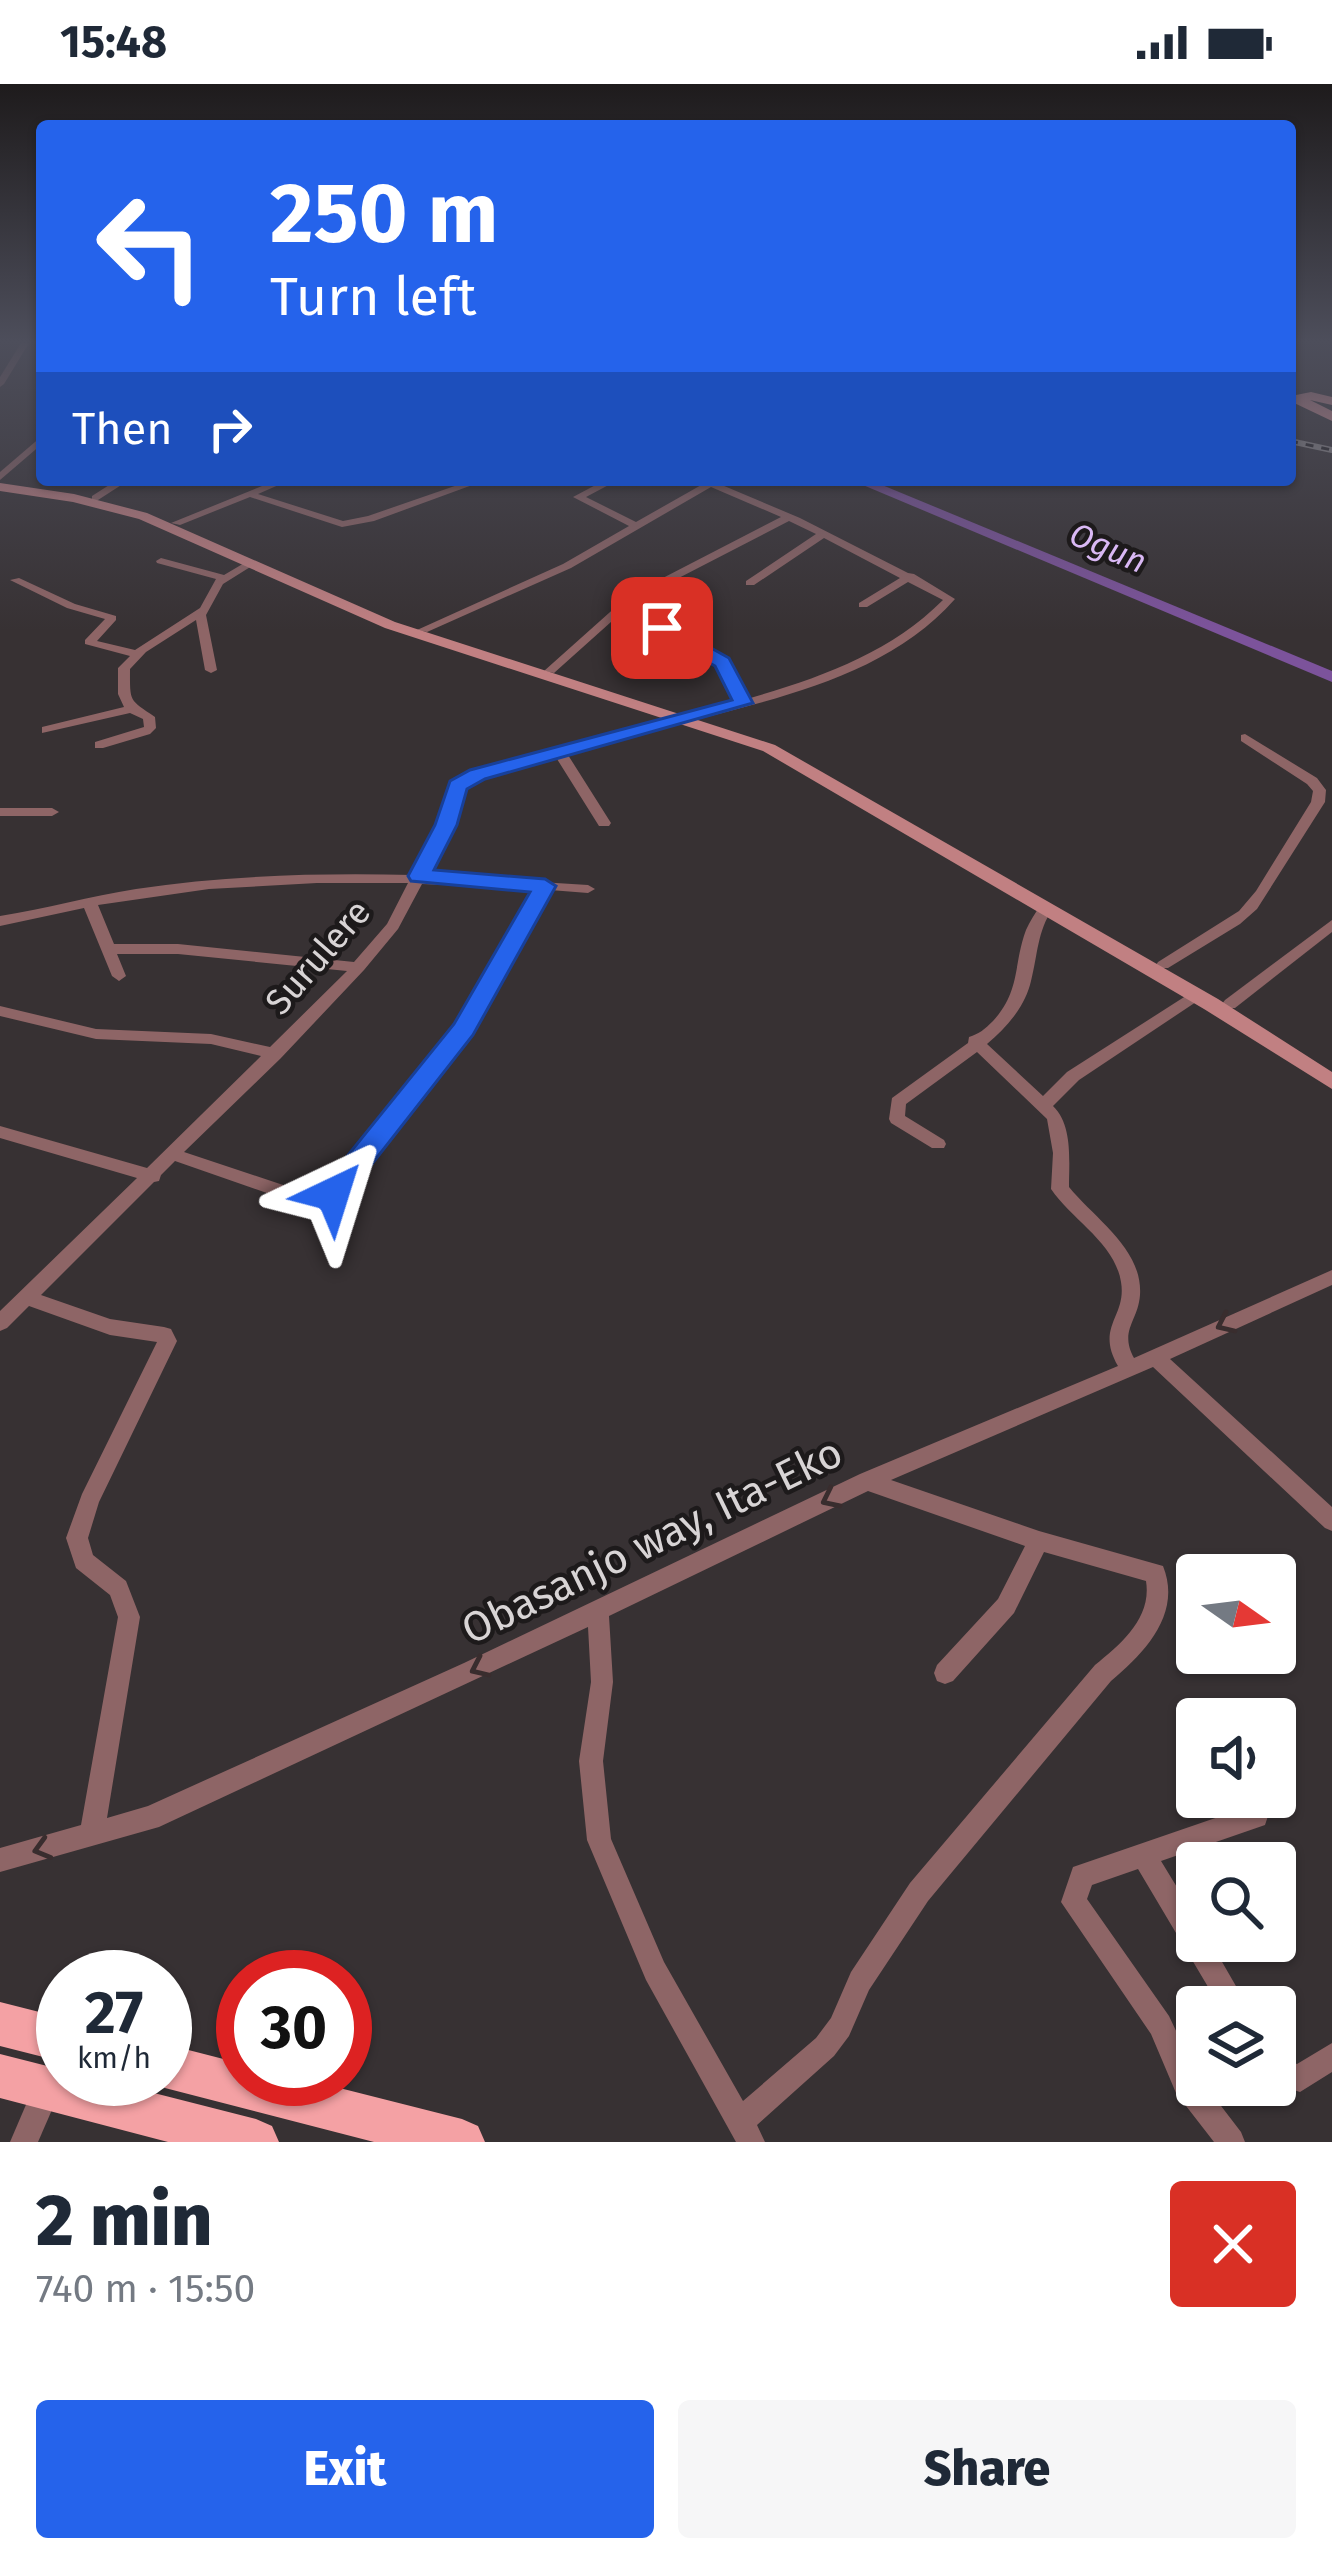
<!DOCTYPE html>
<meta charset="utf-8">
<style>
:root{--surface:#fff;--page:#f6f6f7;--text:#1f2937;--muted:#747a83;--accent:#2563eb}
body{margin:0;font-family:"Fira Sans",sans-serif;background:var(--page);color:var(--text);height:100vh;display:flex;flex-direction:column;font-size:45px;white-space:nowrap}
*{box-sizing:border-box;margin:0}
p{font-size:39px;color:var(--muted)}
.icon{flex:none;width:66px;height:66px;fill:none;stroke:currentColor;stroke-width:2;stroke-linecap:round;stroke-linejoin:round}
.map{position:relative;height:2058px;overflow:hidden}
.sheet{display:flex;flex-direction:column;background:var(--surface);flex:1}
.sheet>*{flex:none}
.hud{position:absolute;left:36px;top:36px;width:1260px;height:366px;border-radius:12px;box-shadow:0 3px 9px #0004;background:#2563eb;color:#fff;overflow:hidden}
.needle{width:78px;rotate:104deg}
.controls{position:absolute;left:1176px;top:1470px;display:grid;gap:24px}
.controls a{display:grid;place-items:center;width:120px;height:120px;border-radius:12px;background:var(--surface);box-shadow:0 3px 9px #0004;font-size:60px}
.speed{position:absolute;left:36px;top:1866px;display:flex;gap:24px;font-size:60px;font-weight:700;text-align:center}
.speed>*{display:grid;place-content:center;width:156px;height:156px;border-radius:50%;background:var(--surface);box-shadow:0 3px 9px #0004;line-height:1}
.speed small{font-size:30px;font-weight:400}
.speed .limit{border:18px solid #d22;background:#fff;color:#111}
.pin{position:absolute;display:grid;place-items:center;width:102px;height:102px;color:#fff;margin:-51px;border-radius:24px;box-shadow:0 6px 18px #0006}
.me{position:absolute;width:132px;margin:-66px;rotate:41deg;stroke-linejoin:round;filter:drop-shadow(0 0 9px #0008)}
.turn{display:flex;align-items:center;gap:42px;height:252px;padding:0 36px;font-size:54px}
.turn .icon{width:156px;height:156px;stroke-width:2.5}
.turn b{display:block;font-size:84px;line-height:102px}
.then{display:flex;align-items:center;height:114px;padding:0 36px;background:#0003;gap:24px;font-size:45px}
.round{display:grid;place-items:center;flex:none;width:126px;height:126px;border-radius:12px;background:var(--page)}
.overview{display:flex;align-items:center;justify-content:space-between;height:204px;padding:0 36px}
h1{font-size:72px;font-weight:800;line-height:90px}
.primary-button{display:flex;gap:24px;margin-top:auto;padding:24px 36px}
.primary-button a{flex:1;height:138px;border-radius:12px;background:var(--accent);color:#fff;font-size:48px;font-weight:800;line-height:138px;text-align:center}
.primary-button a+a{background:var(--page);color:var(--text)}
.status{display:flex;justify-content:space-between;align-items:center;height:84px;padding:0 60px;background:var(--surface);direction:ltr}
.status svg{height:33px;fill:currentColor}
.map>svg:first-child{display:block}
.lines{fill:none;stroke-linecap:round;stroke-linejoin:round}
.river{fill:#7c539b;fill-rule:evenodd}
.minor{fill:#8e6566;fill-rule:evenodd}
.secondary{fill:#c18082;fill-rule:evenodd}
.trunk{fill:#f4a1a4;fill-rule:evenodd}
.rail-casing{stroke:#989394;stroke-width:6}
.rail{stroke:#1d1a1b;stroke-width:3;stroke-dasharray:8;stroke-linecap:butt}
.oneway{stroke:#392d2e}
.route{fill:#2563eb;stroke:#184099;stroke-width:3}
.labels{text-anchor:middle;dominant-baseline:central;stroke-width:9;stroke-linejoin:round;paint-order:stroke}
.far-water-label{font-size:33px;font-style:italic;fill:#d9b8f4;stroke:#1d1a1b}
.street-label{font-size:36px;fill:#d8d4d5;stroke:#1d1a1b}
.near-street-label{font-size:42px;fill:#d8d4d5;stroke:#1d1a1b}
</style>
<div class="status"><b>15:48</b><svg viewBox="0 0 49 12"><path d="M0 12V9h3v3zM5 12V6h3v6zM10 12V3h3v9zM15 12V0h3v12zM26 1h20v11H26zM47 4h2v5h-2z"/></svg></div>
<div class="map">
<svg width="1332" height="2058" viewBox="0 0 1332 2058">
<rect width="100%" height="100%" fill="#373133"/>
<g class="lines">
<path class="river" d="M851 396H870L1332 587V598Z"/>
<g class="minor">
<path d="M21 259H29L4 300 0 303V293Z"/>
<path d="M42 352V360L0 396V388Z"/>
<path d="M117 396H129L98 416H92V412Z"/>
<path d="M277 396H290L258 410 343 437 368 432 472 396H486L374 437 342 443 250 413 180 441 171 439Z"/>
<path d="M605 396H618L586 413 636 438 703 400 697 396H710L800 434 908 489 914 490 955 515C887 592 778 614 683 639 644 649 606 660 568 671L611 739 609 742H599L557 675 482 694 463 704 453 741 427 791 588 801 595 805 588 809 550 806 470 949 380 1067 332 1121 307 1123 175 1077 161 1091 159 1097 154 1098 41 1211 110 1235 164 1243 171 1245 177 1257 99 1418 88 1454 93 1471 126 1497 140 1533 107 1734 148 1722 464 1579 860 1390 1118 1282C1095 1242 1127 1233 1121 1198 1115 1159 1072 1136 1051 1105L1053 1069 1047 1035 977 968 906 1020 905 1032 944 1056 946 1060 944 1064H932L891 1039 889 1035 892 1014 968 959 969 953C979 950 985 945 993 937 1021 906 1013 881 1026 846 1030 837 1035 829 1041 821L1046 820 1053 824C1037 848 1038 870 1031 897 1025 923 1007 943 987 960L1043 1012 1067 988 1192 908H1202L1205 912 1079 996 1053 1022C1073 1041 1069 1077 1069 1103 1095 1135 1143 1165 1140 1211 1138 1238 1119 1246 1134 1274L1332 1186V1201L1170 1275 1332 1423V1447L1325 1444 1153 1283 891 1396 1039 1447 1163 1482C1182 1529 1146 1568 1111 1597L928 1817 869 1906 849 1952 834 1972 757 2041 765 2058H736L646 1896 587 1756 579 1677 591 1598 588 1543 159 1743 0 1788V1764L81 1741 118 1533 110 1511 76 1484 66 1454 82 1410 157 1258 110 1251 29 1222 7 1244 0 1247V1227L137 1094 0 1054V1042L147 1084 261 972 211 960 96 955 0 932V922L96 945 211 950 270 963 347 887 178 870H117L126 892 119 897 112 892 84 824 0 842V832C46 825 90 812 136 805 227 791 321 789 413 791L439 741 452 699 473 688 736 618 718 580 621 529 554 589 544 587 628 512 781 433 711 403 571 484 427 548 417 546 563 480 629 442 573 413ZM789 437 816 450 746 497V501H754L824 454 900 494 859 519V523H867L908 498 943 516C889 570 819 594 747 615L727 576 628 524 636 516ZM317 799H408L387 840 354 878 178 860H114L98 821 209 805ZM422 800 536 805 458 942 368 1059 322 1109H307L184 1068 281 974 364 886 398 845ZM868 1407 1025 1462 998 1515 937 1581 934 1589 937 1597 945 1600 953 1597 1014 1529 1044 1468 1146 1497C1152 1534 1121 1560 1095 1581L910 1799 851 1888 831 1934 816 1954 743 2017 664 1878 611 1755 603 1677 613 1598 609 1532Z"/>
<path d="M161 474 224 491 246 478 255 480 223 500 206 531 217 586 211 589 205 586 196 536 146 568 130 585C130 619 129 615 155 633L156 644 150 650 103 664H95V658L144 643 143 635 130 629 42 649V643L124 623 118 610V584L130 572 85 560V556L105 535 67 524 10 496 19 494 75 520 116 532V536L97 557 135 566 200 524 216 495 157 479 156 477Z"/>
<path d="M1245 650 1317 694 1326 706 1325 718 1257 825 1240 840 1168 884H1158L1156 881 1158 878 1239 827 1256 807 1311 718 1313 707 1307 700 1241 657V651Z"/>
<path d="M0 724H52L59 728 52 732H0Z"/>
<path d="M1332 836V848L1235 924H1225L1222 920 1225 916Z"/>
<path d="M1256 1720 1265 1723 1268 1732 1265 1741 1161 1777 1197 1836V1857H1210L1248 1923H1220L1138 1785 1092 1801 1087 1815 1169 1932 1197 1991V2001H1205L1241 2048 1245 2058H1214L1176 2009 1151 1950 1061 1818 1073 1783Z"/>
<path d="M1332 1959V1988L1300 2008 1275 2000V1972L1297 1980Z"/>
<path d="M47 1991 57 1995 61 2005 38 2058H10L37 1995Z"/>
</g>
<path class="secondary" d="M0 399 74 410 147 429 395 538 775 661 1218 915 1332 988V1005L1204 925 763 667 385 544 139 435 73 418 0 407Z"/>
<g class="trunk">
<path d="M1311 308 1332 313V321L1310 316 1332 327V337L1290 317 1291 312Z"/>
<path d="M0 1918 63 1934V1978L0 1962Z"/>
<path d="M165 1960 243 1980V1995H304L462 2035 478 2042 485 2058H374L165 2004 148 1995H165Z"/>
<path d="M0 1970 63 1986V1995H99L256 2035 272 2042 279 2058H168L0 2014Z"/>
</g>
<defs>
<path id="rail" d="M1290 357 1332 366"/>
</defs>
<use href="#rail" class="rail-casing"/>
<use href="#rail" class="rail"/>
</g>
<defs><path id="oneway-chevron" d="M-2-3.5L2.5 0L-2 3.5" fill="none" stroke-width="1.6" stroke-linecap="round" stroke-linejoin="round" transform="scale(3)"/></defs>
<g class="oneway">
<use href="#oneway-chevron" transform="translate(1225 1240) rotate(155)"/>
<use href="#oneway-chevron" transform="translate(830 1415) rotate(154)"/>
<use href="#oneway-chevron" transform="translate(479 1584) rotate(155)"/>
<use href="#oneway-chevron" transform="translate(42 1765) rotate(164)"/>
</g>
<linearGradient id="sky" x2="0" y2="1"><stop stop-color="#1e1b1c"/><stop offset="0.47" stop-color="#4d4e5b"/><stop offset="1" stop-color="#4d4e5b" stop-opacity="0"/></linearGradient>
<rect width="1332" height="547" fill="url(#sky)"/>
<path class="route" d="M655 540H668L729 574 753 619 485 695 467 705 457 741 434 786 545 795 556 802 473 951 343 1117H323L319 1110 323 1102 454 940 530 808 411 797 408 792 435 741 450 697 470 686 732 616 715 582 655 548Z"/>
<g class="labels">
<g class="far-water-label">
<text transform="translate(1108 464) rotate(23)">Ogun</text>
</g>
<g class="street-label">
<text transform="translate(318 873) rotate(-49)">Surulere</text>
</g>
<g class="near-street-label">
<text transform="translate(652 1457) rotate(-26)">Obasanjo way, Ita-Eko</text>
</g>
</g>
</svg>
<div class="controls">
<a><svg class="needle" viewBox="-14 -14 28 28"><path d="M0-13l5 13h-10z" fill="#e53935"/><path d="M0 13l5-13h-10z" fill="#747a83"/></svg></a>
<a><svg class="icon" aria-label="sound" viewBox="0 0 24 24"><path d="M4 9h4l5-4v14l-5-4H4zM17 9q2 3 0 6"/></svg></a>
<a><svg class="icon" aria-label="search" viewBox="0 0 24 24"><circle cx="10" cy="10" r="6"/><path d="M15 15l6 6"/></svg></a>
<a><svg class="icon" aria-label="layers" viewBox="0 0 24 24"><path d="M12 4l9 5-9 5-9-5zM3 14l9 5 9-5"/></svg></a>
</div>
<div class="speed"><div>27<small>km/h</small></div><div class="limit">30</div></div>
<div class="pin" style="left:662px;top:544px;background:#d93025"><svg class="icon" aria-label="arrive" viewBox="0 0 24 24"><path d="M6 21V4h12l-3 4 3 4H6"/></svg></div>
<svg class="me" style="left:333px;top:1110px" viewBox="-20 -20 40 40"><path d="M0-17L14 15 0 8-14 15z" fill="#2563eb" stroke="#fff" stroke-width="4"/></svg>
<div class="hud">
<div class="turn"><svg class="icon" aria-label="left" viewBox="0 0 24 24"><path d="M17 20v-9H6M10 6l-5 5 5 5"/></svg><div><b>250 m</b>Turn left</div></div>
<div class="then">Then<svg class="icon" aria-label="right" viewBox="0 0 24 24"><path d="M7 20v-9h11M14 6l5 5-5 5"/></svg></div>
</div>
</div>
<section class="sheet">
<div class="overview"><div><h1>2 min</h1><p>740 m · 15:50</p></div><a class="round" style="background:#d93025;color:#fff"><svg class="icon" aria-label="close" viewBox="0 0 24 24"><path d="M6 6l12 12M18 6L6 18"/></svg></a></div>
<div class="primary-button"><a>Exit</a><a>Share</a></div>
</section>
